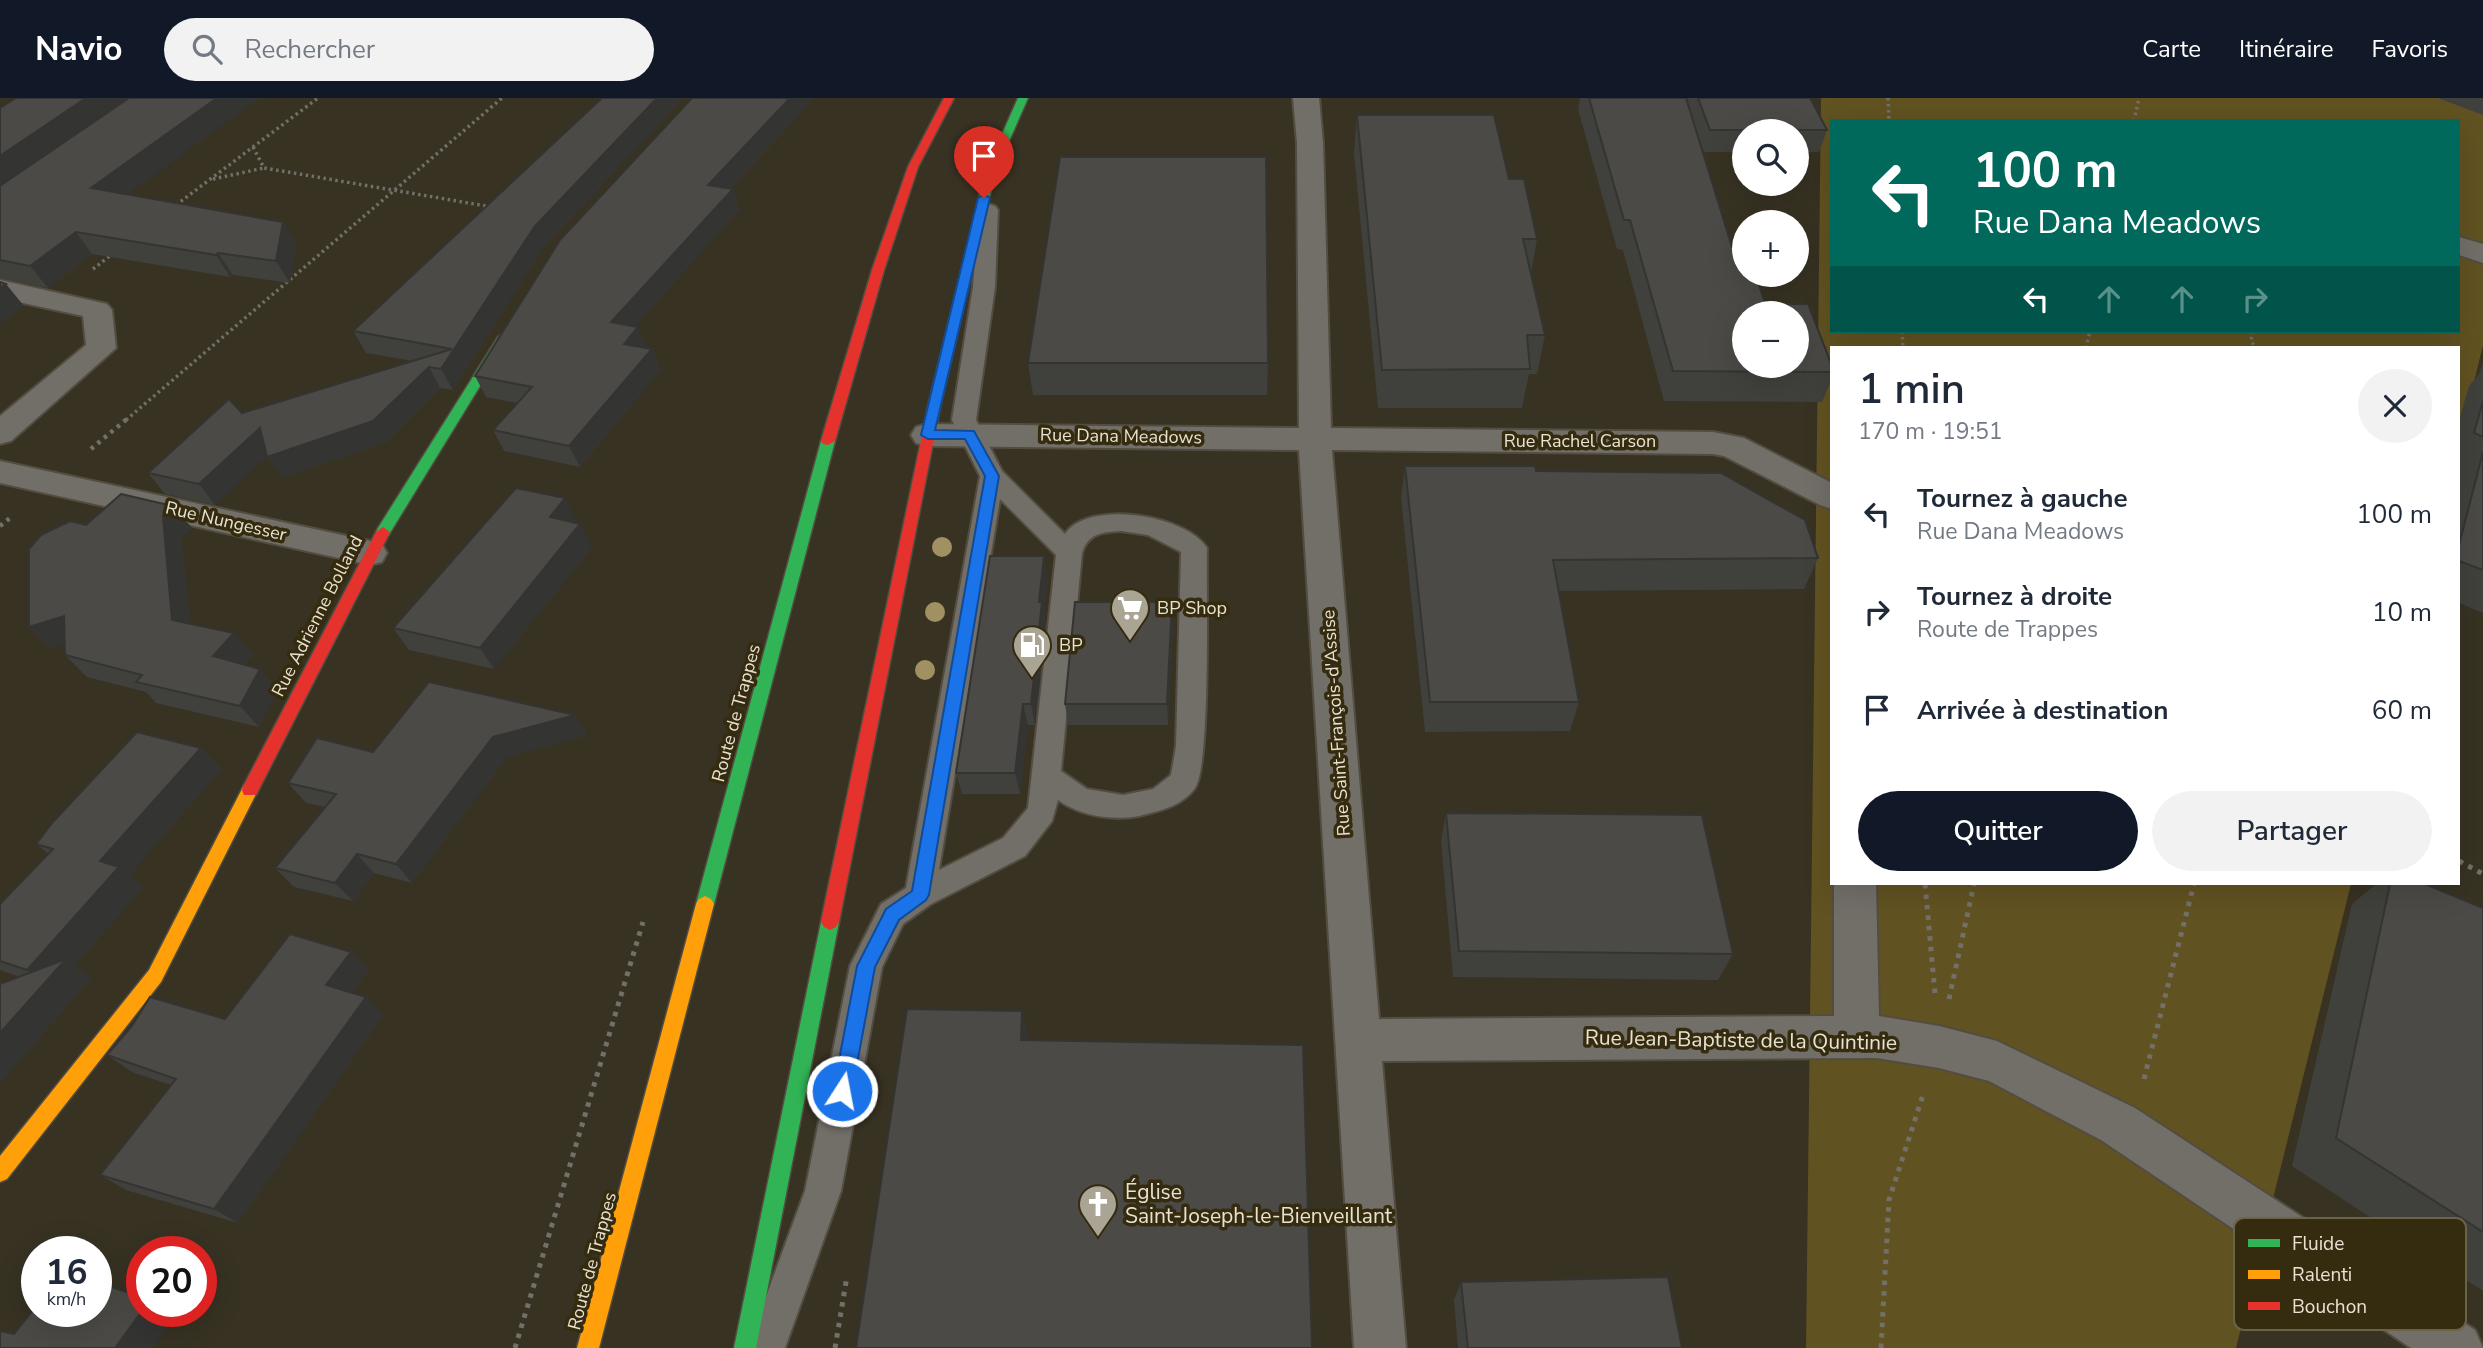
<!DOCTYPE html>
<html lang="fr">
<meta charset="utf-8">
<style>
:root{--surface:#fff;--page:#f2f2f3;--text:#1f2937;--muted:#747a83;--accent:#111827}
body{margin:0;font-family:"Nunito Sans",sans-serif;background:var(--page);color:var(--text);height:100vh;display:flex;flex-direction:column;font-size:26px;white-space:nowrap}
*{box-sizing:border-box;margin:0}
p{font-size:23px;color:var(--muted)}
.icon{flex:none;width:38px;height:38px;fill:none;stroke:currentColor;stroke-width:2;stroke-linecap:round;stroke-linejoin:round}
.map{position:relative;flex:1;overflow:hidden}
.details{position:absolute;left:1830px;top:248px;width:630px;height:539px;display:flex;flex-direction:column;background:var(--surface);border-radius:0px;box-shadow:0 7px 28px #0002}
.details>*{flex:none}
.top-card{position:absolute;left:1830px;top:21px;width:630px;height:214px;border-radius:0px;box-shadow:0 7px 28px #0002;background:#00695c;color:#fff;overflow:hidden}
.controls{position:absolute;left:1732px;top:21px;display:grid;gap:14px}
.controls a{display:grid;place-items:center;width:77px;height:77px;border-radius:50%;background:var(--surface);box-shadow:0 7px 28px #0002;font-size:35px}
.speed{position:absolute;left:21px;top:1138px;display:flex;gap:14px;font-size:35px;font-weight:700;text-align:center}
.speed>*{display:grid;place-content:center;width:91px;height:91px;border-radius:50%;background:var(--surface);box-shadow:0 7px 28px #0002;line-height:1}
.speed small{font-size:18px;font-weight:400}
.speed .limit{border:10px solid #d22;background:#fff;color:#111}
.pin{position:absolute;display:grid;place-items:center;width:60px;height:60px;color:#fff;margin:-72px -30px;border-radius:50% 50% 50% 0;rotate:-45deg;box-shadow:0 0 7px #0007}
.pin .icon{rotate:45deg}
.me{position:absolute;width:77px;margin:-38px;rotate:11deg;stroke-linejoin:round;filter:drop-shadow(0 0 5px #0008)}
.turn{display:flex;align-items:center;gap:24px;height:147px;padding:0 28px;font-size:32px}
.turn .icon{width:91px;height:91px;stroke-width:2.5}
.turn b{display:block;font-size:49px;line-height:60px}
.lanes{display:flex;align-items:center;height:66px;padding:0 28px;background:#0003;justify-content:center;gap:35px;direction:ltr}
.lanes .off{opacity:.35}
.round{display:grid;place-items:center;flex:none;width:74px;height:74px;border-radius:37px;background:var(--page)}
.summary{display:flex;align-items:center;justify-content:space-between;height:119px;padding:0 28px}
h1{font-size:42px;font-weight:600;line-height:52px}
.cta{display:flex;gap:14px;margin-top:auto;padding:14px 28px}
.cta a{flex:1;height:80px;border-radius:42px;background:var(--accent);color:#fff;font-size:28px;font-weight:600;line-height:80px;text-align:center}
.cta a+a{background:var(--page);color:var(--text)}
ul{padding:0;list-style:none}
li{display:flex;align-items:center;gap:21px;height:98px;padding:0 28px}
li div{flex:1}
li b{display:block;font-size:26px}
li em{font-style:normal}
header{display:flex;align-items:center;gap:42px;box-sizing:border-box;height:98px;padding:0 35px;background:var(--accent);color:#fff}
header strong{font-size:33px}
nav{display:flex;gap:38px;margin-inline-start:auto;font-size:24px}
.search{width:490px;height:63px;background:var(--page);display:flex;align-items:center;gap:18px;box-sizing:border-box;padding:0 24px;border-radius:38px;color:var(--muted);font-size:26px}
.map>svg:first-child{display:block}
.green{fill:#615221;fill-rule:evenodd}
.lines{fill:none;stroke-linecap:round;stroke-linejoin:round}
.lane-casing{stroke:#524d40;stroke-width:4}
.street-casing{stroke:#524d40;stroke-width:4}
.fast-casing{stroke:#524d40;stroke-width:3}
.slow-casing{stroke:#524d40;stroke-width:3}
.jam-casing{stroke:#524d40;stroke-width:3}
.path-far2{stroke:#737069;stroke-width:3.5;stroke-dasharray:2.5 3.5;stroke-linecap:butt}
.path-far1{stroke:#737069;stroke-width:4.5;stroke-dasharray:3.5 5;stroke-linecap:butt}
.path{stroke:#737069;stroke-width:5;stroke-dasharray:4.5 6;stroke-linecap:butt}
.lane{fill:#726f69;fill-rule:evenodd}
.street{fill:#726f69;fill-rule:evenodd}
.fast{fill:#30b455;fill-rule:evenodd}
.slow{fill:#ff9f0a;fill-rule:evenodd}
.jam{fill:#e5322d;fill-rule:evenodd}
.tree{fill:#a19162}
.wall{fill:#40403d}
.shaded-wall{fill:#343432}
.building{fill:#4b4a47;stroke:#343432;stroke-width:2;fill-rule:evenodd}
.route{fill:#1a73e8;stroke:#114b97;stroke-width:2}
.labels{text-anchor:middle;dominant-baseline:central;stroke-width:7;stroke-linejoin:round;paint-order:stroke}
.street-label{font-size:18px;fill:#e8e2d2;stroke:#352b0f}
.poi-label{font-size:18px;fill:#e8e2d2;stroke:#352b0f;text-anchor:start}
.near-street-label{font-size:21px;fill:#e8e2d2;stroke:#352b0f}
.near-poi-label{font-size:21px;fill:#e8e2d2;stroke:#352b0f;text-anchor:start}
.key{fill:#352b0f;stroke:#6b624a;stroke-width:2}
.key-label{font-size:19px;fill:#e8e2d2}
</style>
<header>
<strong>Navio</strong>
<div class="search"><svg class="icon" aria-label="search" viewBox="0 0 24 24"><circle cx="10" cy="10" r="6"/><path d="M15 15l6 6"/></svg>Rechercher</div>
<nav><a>Carte</a><a>Itinéraire</a><a>Favoris</a></nav>
</header>
<div class="map">
<svg width="2483" height="1250" viewBox="0 0 2483 1250">
<rect width="100%" height="100%" fill="#373222"/>
<path class="green" d="M1821 0H2483V247L2459 346V250H1832V786H2351L2236 1250H1806ZM1832 23H2459V233H1832Z"/>
<g class="lines">
<defs>
<path id="lane" d="M988 106 995 108 998 112 995 189 976 322 1002 373 1065 436C1088 401 1187 417 1207 450 1206 489 1211 667 1195 690 1182 708 1160 713 1139 718 1113 723 1080 718 1058 702L1052 723 1025 758 931 806 903 826 882 869 841 1093 785 1250H747L805 1093 850 868 881 806 906 790 980 378 952 322 973 189 978 112 981 108ZM1000 401 1056 457 1028 710 1003 740 939 772ZM1121 433 1148 437 1181 454 1176 648 1171 677 1153 691 1123 697 1087 691 1061 673 1082 455C1088 435 1103 434 1121 433Z"/>
<g id="street">
<path d="M1293 0H1319L1323 45 1331 330 1713 334 1744 340 1832 385V411L1820 407 1724 358 1713 356 1332 352 1379 921 1834 918V786H1876L1879 918 1939 928 1997 943 2135 1010 2475 1232 2483 1250H2411L2101 1042 1989 983 1939 970 1877 960 1382 963 1406 1250H1354L1299 352 927 348 916 345 911 337 916 329 927 326 1299 330 1297 45Z"/>
<path d="M2459 139 2483 146V165L2459 157Z"/>
<path d="M0 182 107 206 112 212 116 250 11 343 0 346V318L86 247 83 218 0 200Z"/>
<path d="M0 363 370 443 382 446 387 455 382 464 370 467 0 385Z"/>
</g>
<g id="fast">
<path d="M1018 0H1028L995 75 940 309 934 313 929 312 928 309 985 75Z"/>
<path d="M504 235 510 239 388 438H378L376 434 378 430 498 239Z"/>
<path d="M828 339 835 343 714 806 711 811 705 814 699 811 696 806 821 343Z"/>
<path d="M830 816 836 819 839 824 756 1250H734L821 824 824 819Z"/>
</g>
<g id="slow">
<path d="M250 685 256 687 258 692 161 884 7 1081 0 1084V1058L149 872 244 687Z"/>
<path d="M705 798 711 801 714 806 599 1250H577L696 806 699 801Z"/>
</g>
<g id="jam">
<path d="M944 0H954L918 69 884 172 835 343 828 347 823 346 821 343 872 172 908 69Z"/>
<path d="M934 305 940 309 839 824 836 829 830 832 824 829 821 824 928 309Z"/>
<path d="M383 429 390 434 256 697H244L242 692 244 687 376 434Z"/>
</g>
</defs>
<use href="#lane" class="lane-casing"/>
<use href="#street" class="street-casing"/>
<use href="#fast" class="fast-casing"/>
<use href="#slow" class="slow-casing"/>
<use href="#jam" class="jam-casing"/>
<g class="path-far2">
<path d="M1888 0 1889 23"/>
<path d="M2134 23 2139 0"/>
<path d="M253 49 264 70 492 109"/>
<path d="M213 81 264 70"/>
<path d="M176 107 318 0"/>
<path d="M93 171 111 157"/>
<path d="M1902 233 1903 250"/>
<path d="M2253 233 2251 242 2255 250"/>
<path d="M2086 250 2090 233"/>
<path d="M126 322 502 0"/>
</g>
<g class="path-far1">
<path d="M91 351 128 320"/>
<path d="M0 428 10 420"/>
</g>
<g class="path">
<path d="M2459 763 2483 776"/>
<path d="M1925 786 1935 896"/>
<path d="M1949 901 1974 786"/>
<path d="M2144 981 2194 786"/>
<path d="M515 1250 643 824"/>
<path d="M835 1250 847 1178"/>
<path d="M1881 1250 1889 1102 1923 997"/>
</g>
<use href="#lane" class="lane"/>
<use href="#street" class="street"/>
<use href="#fast" class="fast"/>
<use href="#slow" class="slow"/>
<use href="#jam" class="jam"/>
</g>
<g class="tree">
<circle cx="942" cy="449" r="10"/>
<circle cx="935" cy="514" r="10"/>
<circle cx="925" cy="572" r="10"/>
</g>
<g class="wall">
<path d="M599 0H683L544 149 453 292 440 290 386 344 282 380 267 358 215 407 165 396 148 375 242 315 413 263 366 255 353 233 600 2Z"/>
<path d="M692 0H814L731 90 733 91 739 112 635 228 638 229 647 250 652 251 660 272 580 369 504 353 493 332 517 305 486 299 475 278Z"/>
<path d="M1580 0 1687 3 1688 0H1810L1827 32 1819 54H1797V33H1745V54H1704L1698 38 1732 149 1765 206 1832 268V280L1822 304 1664 303 1623 152 1617 151 1578 11Z"/>
<path d="M2438 0H2483V17Z"/>
<path d="M0 10 128 97 283 124 296 146 290 185 233 177 230 179 92 156 48 190 0 180Z"/>
<path d="M1357 17 1509 81 1537 141 1531 175 1545 237 1537 276H1529L1522 310H1378L1354 55Z"/>
<path d="M2483 264V515L2459 505V323L2469 288 2479 276Z"/>
<path d="M1028 265H1268L1267 297H1033Z"/>
<path d="M1405 368 1536 373 1818 460 1804 491 1558 493 1579 604 1570 633 1425 634 1401 400Z"/>
<path d="M173 408 192 430 181 440 190 526 234 535 253 557 244 566 278 592 259 629 156 605 146 594 87 579 65 557V546L51 551 86 427Z"/>
<path d="M576 422 574 425 592 449 494 571 409 552 393 530Z"/>
<path d="M1048 481 1044 515 1046 526 1035 627H1028L1020 696H962L956 675Z"/>
<path d="M1173 526 1168 627H1068L1065 606Z"/>
<path d="M575 617 587 637 507 659 412 785 374 775 353 803 294 789 275 770 325 709 306 705 288 685 373 654Z"/>
<path d="M201 650 221 671 129 777 143 789 74 868 91 880 0 985V886L20 879 0 872V806L49 756 36 746Z"/>
<path d="M1446 715 1733 856 1718 882 1453 879 1441 743Z"/>
<path d="M2376 786H2425L2483 810V1193L2292 1068 2352 806Z"/>
<path d="M369 871 352 895 366 899 384 916 238 1125 126 1092 100 1077 171 987 132 974 107 957 225 921Z"/>
<path d="M1461 1184 1682 1250H1458L1454 1202Z"/>
</g>
<g class="shaded-wall">
<path d="M86 0H132L0 91V58Z"/>
<path d="M217 0H260L106 112 91 90Z"/>
<path d="M657 0H683L544 149 453 292 441 271 535 128Z"/>
<path d="M790 0H814L715 107 708 87Z"/>
<path d="M733 91 739 112 620 245 611 224Z"/>
<path d="M283 124 296 146 290 185 276 163Z"/>
<path d="M76 134 92 156 48 190 30 168Z"/>
<path d="M218 155 233 177 230 179 216 157Z"/>
<path d="M6 186 24 208 0 226V190Z"/>
<path d="M638 229 647 250 624 246Z"/>
<path d="M652 251 660 272 580 369 569 348Z"/>
<path d="M429 269 440 290 386 344 282 380 267 359Z"/>
<path d="M260 330 275 351 215 407 199 386Z"/>
<path d="M565 400 576 422 561 442 550 419Z"/>
<path d="M173 408 192 430 181 440 192 544 172 522 163 418Z"/>
<path d="M580 426 592 449 494 571 480 550Z"/>
<path d="M1044 458 1048 481 1044 515 1046 526 1035 627 1031 606 1039 504Z"/>
<path d="M1172 504 1173 526 1168 627 1167 606Z"/>
<path d="M64 518 85 540 51 551 29 529Z"/>
<path d="M234 535 253 557 232 579 213 558Z"/>
<path d="M260 571 278 592 259 629 240 608Z"/>
<path d="M1023 606 1028 627 1020 696 1015 675Z"/>
<path d="M575 617 587 637 507 659 412 785 396 766 493 639Z"/>
<path d="M201 650 221 671 129 777 143 789 74 868 91 880 0 985V935L45 885 27 872 100 763Z"/>
<path d="M357 756 374 775 353 803 335 785Z"/>
<path d="M351 854 369 871 345 905 326 887Z"/>
<path d="M366 899 384 916 238 1125 214 1111Z"/>
<path d="M1022 913 1031 944 1021 942Z"/>
<path d="M142 1213H174L178 1215 153 1250H115Z"/>
</g>
<g class="building">
<path d="M16 0H86L0 58V10Z"/>
<path d="M129 0H217L91 90 283 124 276 163 218 155 216 157 76 134 30 168 0 162V88Z"/>
<path d="M602 0H657L535 128 441 271 429 269 373 323 267 359 260 330 199 386 148 375 229 301 242 315 452 251 353 233Z"/>
<path d="M692 0H790L708 87 733 91 611 224 638 229 624 246 652 251 569 348 493 332 532 289 475 278 560 142Z"/>
<path d="M1589 0H1686L1732 149H1745V177H1756L1765 206H1808L1832 268V274L1673 273 1630 122H1624ZM1745 215H1797V268H1745Z"/>
<path d="M1698 0H1810L1827 32H1710Z"/>
<path d="M1357 17H1494L1509 81H1524L1537 141H1523L1545 237H1527L1530 271 1382 272Z"/>
<path d="M1060 59H1266L1268 265H1028Z"/>
<path d="M0 184 6 186 0 190Z"/>
<path d="M2483 303V339L2474 335Z"/>
<path d="M2483 354V472L2459 463V447Z"/>
<path d="M1405 368H1535L1536 373 1721 375 1805 422 1818 460 1553 462 1579 604H1430Z"/>
<path d="M516 390 565 400 550 419 580 426 480 550 393 530Z"/>
<path d="M121 396 173 408 163 418 172 522 234 535 213 558 260 571 240 608 136 584 142 577 65 557 64 518 29 529V451L41 437 70 423 86 427Z"/>
<path d="M990 458H1044L1039 504H1042L1031 606H1023L1015 675H956Z"/>
<path d="M1075 504H1172L1167 606H1065Z"/>
<path d="M429 584 575 617 493 639 396 766 357 756 335 785 275 770 336 696 288 685 317 640 373 654Z"/>
<path d="M137 634 201 650 100 763 119 769 27 872 0 863V806L53 751 36 746 53 724Z"/>
<path d="M1446 715 1702 717 1733 856 1459 853Z"/>
<path d="M2390 786H2425L2483 810V1134L2336 1040Z"/>
<path d="M290 836 351 854 326 887 366 899 214 1111 100 1077 176 981 107 957 132 928 150 899 225 921Z"/>
<path d="M66 861 0 935V886Z"/>
<path d="M907 911 1022 913 1021 942 1303 947 1312 1250H856Z"/>
<path d="M1668 1179 1682 1250H1468L1461 1184Z"/>
<path d="M96 1184 142 1199V1213L115 1250H0V1233L14 1236 37 1207V1213H96Z"/>
</g>
<path class="route" d="M984 96 990 100 935 332 974 333 999 378 929 797 926 802 899 822 875 869 852 993 849 1000 842 1002 835 1000 833 993 857 868 886 811 912 793 985 378 965 341H928L921 337 978 100Z"/>
<defs>
<symbol id="supermarket-pin" viewBox="-11 -11 22 30"><path d="M0 17L-7.5 6A9.5 9.5 0 1 1 7.5 6Z" fill="#aaa494" stroke="#352b0f"/><path d="M-6-5.5h2.5l.6 2H6L4.5 2H-2.5L-4.4-4H-6ZM-1.5 3.2a1.3 1.3 0 1 0 .1 0ZM3 3.2a1.3 1.3 0 1 0 .1 0Z" fill="#fff"/></symbol>
<symbol id="fuel-pin" viewBox="-11 -11 22 30"><path d="M0 17L-7.5 6A9.5 9.5 0 1 1 7.5 6Z" fill="#aaa494" stroke="#352b0f"/><path d="M-5.5-6h7V0h2V4h1.3V-2.5L3-4.5l.8-.8L6-3V5H2.5V1h-1V6h-7ZM-4.2-4.7v3.2H.2V-4.7Z" fill="#fff"/></symbol>
<symbol id="church-pin" viewBox="-11 -11 22 30"><path d="M0 17L-7.5 6A9.5 9.5 0 1 1 7.5 6Z" fill="#aaa494" stroke="#352b0f"/><path d="M-1.2-6h2.4v3.5h3.3v2.4h-3.3V6h-2.4V-.1h-3.3v-2.4h3.3Z" fill="#fff"/></symbol>
</defs>
<g fill-rule="evenodd">
<use href="#supermarket-pin" x="1108" y="488" width="44" height="60"/>
<use href="#fuel-pin" x="1010" y="525" width="44" height="60"/>
<use href="#church-pin" x="1076" y="1084" width="44" height="60"/>
</g>
<g class="labels">
<g class="street-label">
<text transform="translate(1121 338) rotate(1)">Rue Dana Meadows</text>
<text x="1580" y="343">Rue Rachel Carson</text>
<text transform="translate(226 423) rotate(13)">Rue Nungesser</text>
<text transform="translate(317 518) rotate(-63)">Rue Adrienne Bolland</text>
<text transform="translate(736 615) rotate(-75)">Route de Trappes</text>
<text transform="translate(1336 625) rotate(-94)">Rue Saint-François-d'Assise</text>
<text transform="translate(592 1163) rotate(-75)">Route de Trappes</text>
</g>
<g class="poi-label">
<text x="1157" y="510">BP Shop</text>
<text x="1059" y="547">BP</text>
</g>
<g class="near-street-label">
<text transform="translate(1741 942) rotate(1)">Rue Jean-Baptiste de la Quintinie</text>
</g>
<g class="near-poi-label">
<text x="1125" y="1094">Église<tspan x="1125" dy="24">Saint-Joseph-le-Bienveillant</tspan></text>
</g>
</g>
<rect x="2234" y="1120" width="232" height="112" rx="10" class="key"/>
<rect x="2248" y="1141" width="32" height="8" fill="#30b455"/>
<rect x="2248" y="1172" width="32" height="9" fill="#ff9f0a"/>
<rect x="2248" y="1204" width="32" height="8" fill="#e5322d"/>
<g class="key-label">
<text x="2292" y="1152">Fluide</text>
<text x="2292" y="1183">Ralenti</text>
<text x="2292" y="1215">Bouchon</text>
</g>
</svg>
<div class="controls">
<a><svg class="icon" aria-label="search" viewBox="0 0 24 24"><circle cx="10" cy="10" r="6"/><path d="M15 15l6 6"/></svg></a>
<a>+</a>
<a>−</a>
</div>
<div class="speed"><div>16<small>km/h</small></div><div class="limit">20</div></div>
<div class="pin" style="left:984px;top:100px;background:#d93025"><svg class="icon" aria-label="arrive" viewBox="0 0 24 24"><path d="M6 21V4h12l-3 4 3 4H6"/></svg></div>
<svg class="me" style="left:842px;top:993px" viewBox="-20 -20 40 40"><circle r="17" fill="#1a73e8" stroke="#fff" stroke-width="3"/><path d="M0-11L8 9 0 5-8 9z" fill="#fff"/></svg>
<div class="top-card">
<div class="turn"><svg class="icon" aria-label="left" viewBox="0 0 24 24"><path d="M17 20v-9H6M10 6l-5 5 5 5"/></svg><div><b>100 m</b>Rue Dana Meadows</div></div>
<div class="lanes"><svg class="icon" aria-label="left" viewBox="0 0 24 24"><path d="M17 20v-9H6M10 6l-5 5 5 5"/></svg><svg class="icon off" aria-label="ahead" viewBox="0 0 24 24"><path d="M12 20V5M6 11l6-6 6 6"/></svg><svg class="icon off" aria-label="ahead" viewBox="0 0 24 24"><path d="M12 20V5M6 11l6-6 6 6"/></svg><svg class="icon off" aria-label="right" viewBox="0 0 24 24"><path d="M7 20v-9h11M14 6l5 5-5 5"/></svg></div>
</div>
<section class="details">
<div class="summary"><div><h1>1 min</h1><p>170 m · 19:51</p></div><a class="round"><svg class="icon" aria-label="close" viewBox="0 0 24 24"><path d="M6 6l12 12M18 6L6 18"/></svg></a></div>
<ul>
<li><svg class="icon" aria-label="left" viewBox="0 0 24 24"><path d="M17 20v-9H6M10 6l-5 5 5 5"/></svg><div><b>Tournez à gauche</b><p>Rue Dana Meadows</p></div><em>100 m</em></li>
<li><svg class="icon" aria-label="right" viewBox="0 0 24 24"><path d="M7 20v-9h11M14 6l5 5-5 5"/></svg><div><b>Tournez à droite</b><p>Route de Trappes</p></div><em>10 m</em></li>
<li><svg class="icon" aria-label="arrive" viewBox="0 0 24 24"><path d="M6 21V4h12l-3 4 3 4H6"/></svg><div><b>Arrivée à destination</b></div><em>60 m</em></li>
</ul>
<div class="cta"><a>Quitter</a><a>Partager</a></div>
</section>
</div>
